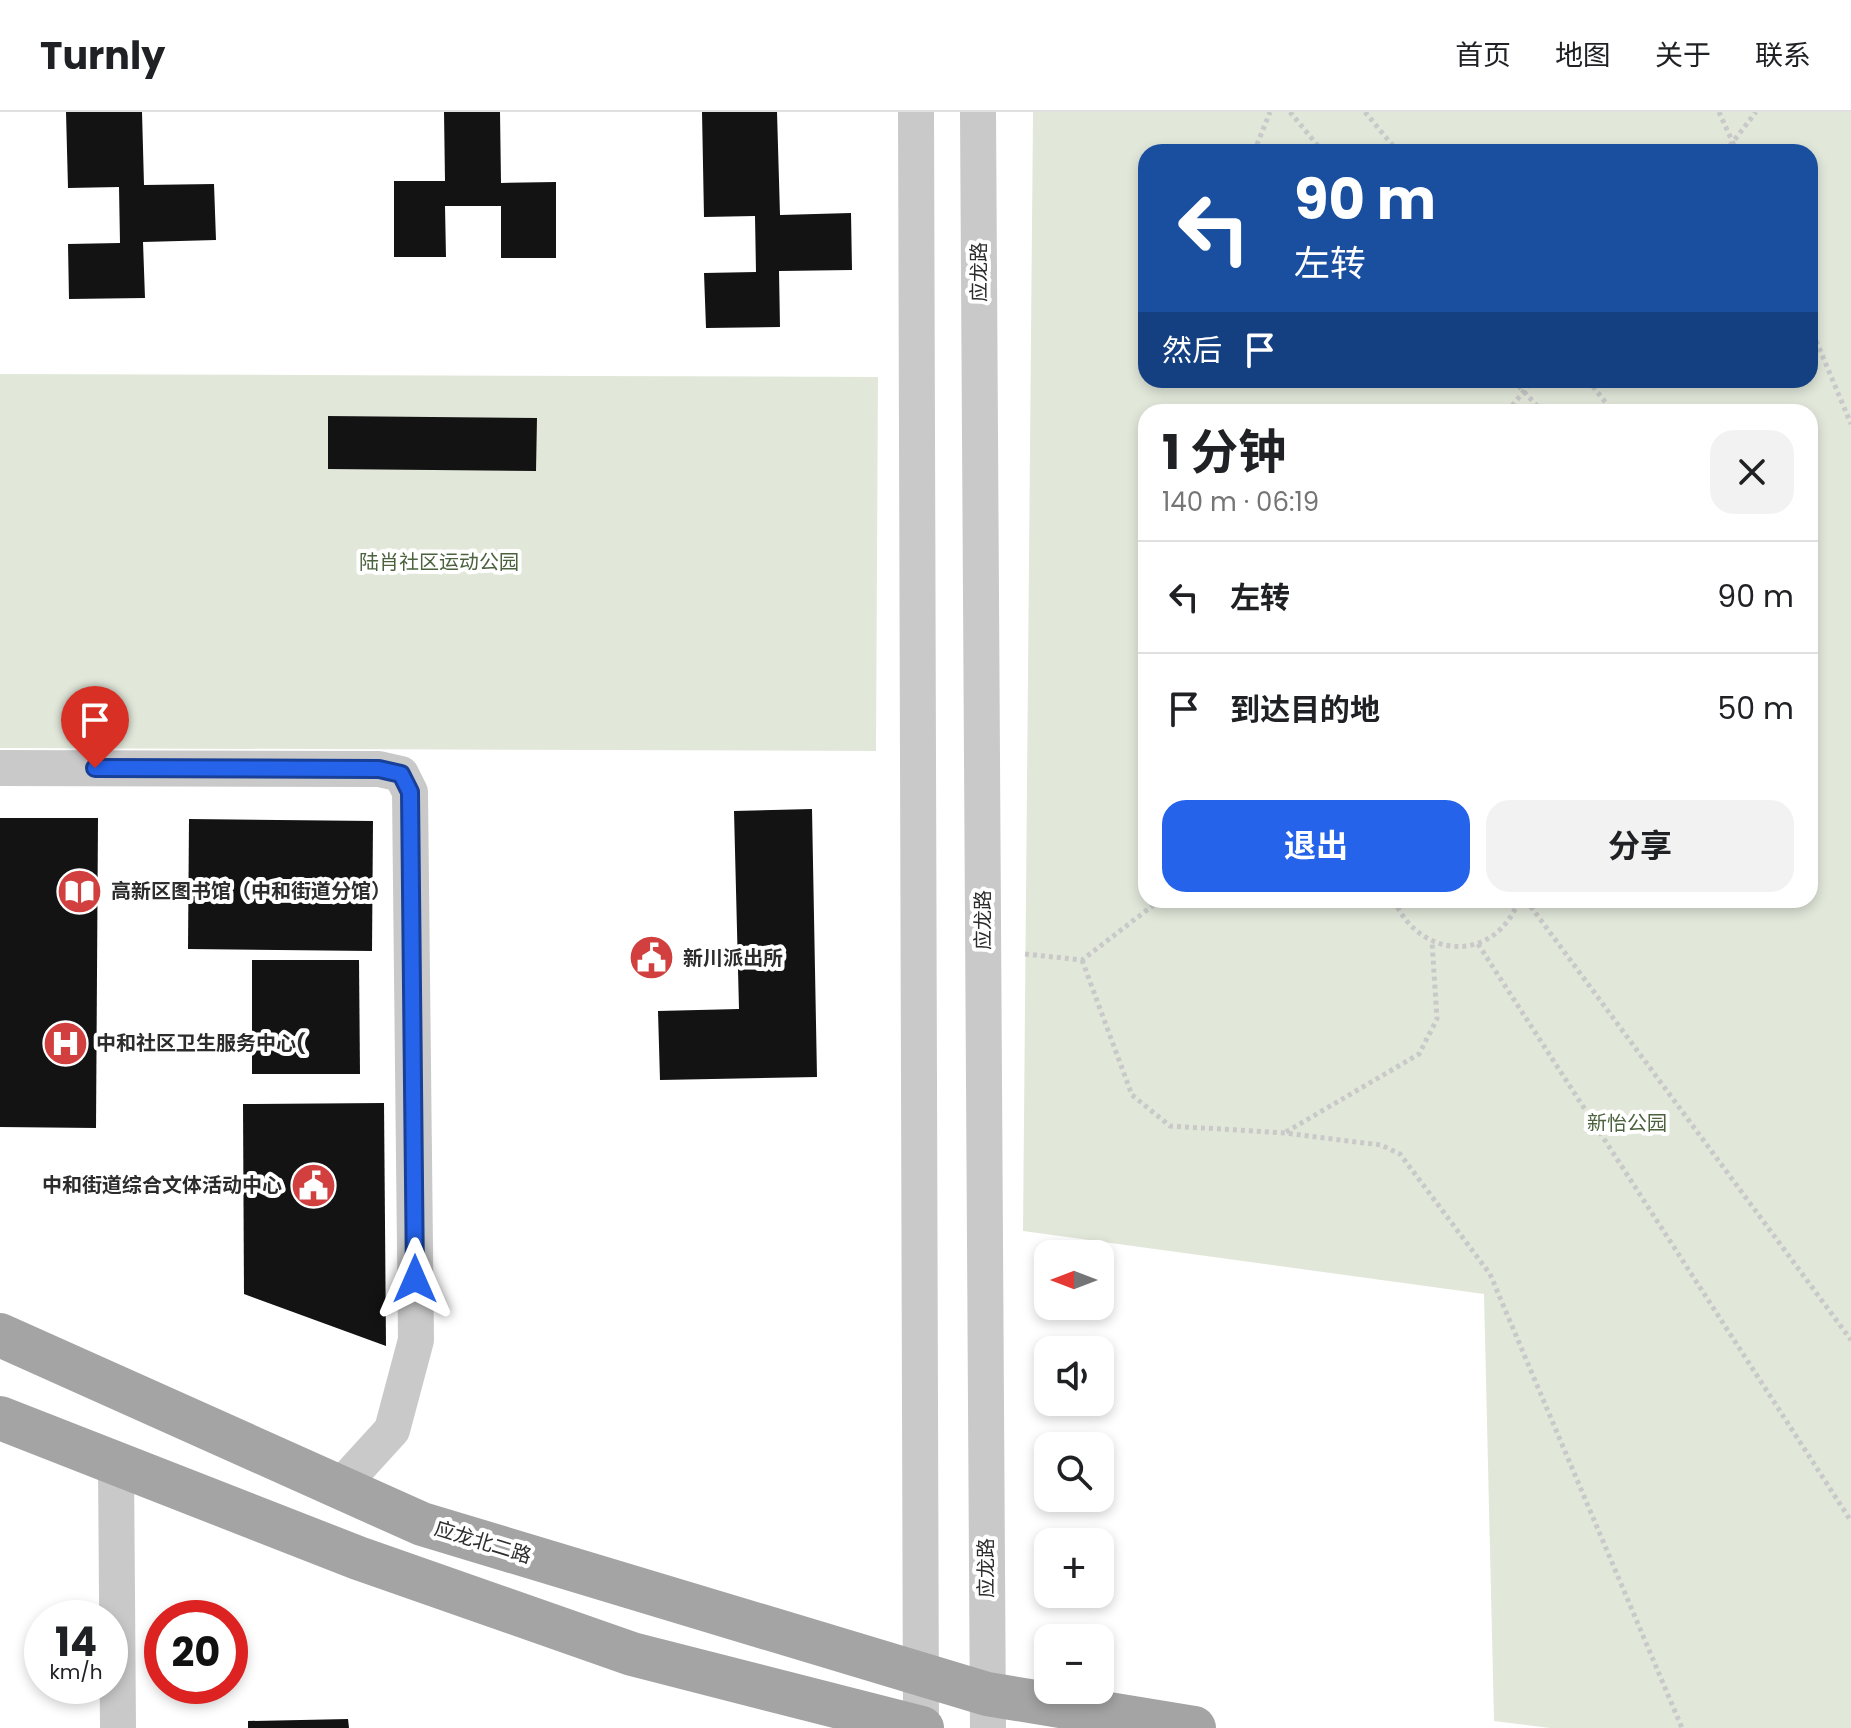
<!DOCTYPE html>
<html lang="zh">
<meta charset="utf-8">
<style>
:root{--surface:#fff;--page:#f2f2f2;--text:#202124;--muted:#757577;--line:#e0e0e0;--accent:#2563eb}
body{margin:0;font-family:Poppins,"Noto Sans SC",sans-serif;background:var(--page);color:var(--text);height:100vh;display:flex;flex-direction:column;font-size:30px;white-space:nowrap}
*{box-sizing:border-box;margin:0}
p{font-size:26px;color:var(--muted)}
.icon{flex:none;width:44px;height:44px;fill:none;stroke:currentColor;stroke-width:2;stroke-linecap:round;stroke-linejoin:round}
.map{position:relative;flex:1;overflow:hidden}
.drawer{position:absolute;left:1138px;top:292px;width:680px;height:504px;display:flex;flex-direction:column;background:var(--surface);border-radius:24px;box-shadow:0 4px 12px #0003}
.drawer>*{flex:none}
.hud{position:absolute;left:1138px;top:32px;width:680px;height:244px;border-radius:24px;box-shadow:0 4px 12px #0003;background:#1a4fa0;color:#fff;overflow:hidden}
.needle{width:52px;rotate:270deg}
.controls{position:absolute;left:1034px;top:1128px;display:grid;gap:16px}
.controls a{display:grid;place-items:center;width:80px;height:80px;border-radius:16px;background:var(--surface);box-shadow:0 4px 12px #0003;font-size:40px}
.speed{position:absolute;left:24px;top:1488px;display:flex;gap:16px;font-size:40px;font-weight:700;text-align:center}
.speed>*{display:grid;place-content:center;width:104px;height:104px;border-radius:50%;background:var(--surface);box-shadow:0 4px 12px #0003;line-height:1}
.speed small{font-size:20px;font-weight:400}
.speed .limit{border:12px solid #d22;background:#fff;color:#111}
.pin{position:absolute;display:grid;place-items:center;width:68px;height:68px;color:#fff;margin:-82px -34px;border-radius:50% 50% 50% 0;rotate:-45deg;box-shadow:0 0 8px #0007}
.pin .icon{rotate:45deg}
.me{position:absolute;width:88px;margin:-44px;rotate:0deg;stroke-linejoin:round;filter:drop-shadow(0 0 6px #0008)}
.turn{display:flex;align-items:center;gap:28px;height:168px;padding:0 24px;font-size:36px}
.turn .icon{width:104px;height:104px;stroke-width:2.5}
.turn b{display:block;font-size:56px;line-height:68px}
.then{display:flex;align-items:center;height:76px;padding:0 24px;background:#0003;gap:16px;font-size:30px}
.round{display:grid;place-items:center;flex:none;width:84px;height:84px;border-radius:24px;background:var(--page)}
.headline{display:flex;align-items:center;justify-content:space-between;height:136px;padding:0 24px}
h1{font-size:48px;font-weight:700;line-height:60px}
.button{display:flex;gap:16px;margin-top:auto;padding:16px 24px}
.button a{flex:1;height:92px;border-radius:24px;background:var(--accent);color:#fff;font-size:32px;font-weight:700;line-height:92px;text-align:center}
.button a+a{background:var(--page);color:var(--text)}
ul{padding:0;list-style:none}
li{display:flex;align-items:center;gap:24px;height:112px;padding:0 24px;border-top:2px solid var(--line)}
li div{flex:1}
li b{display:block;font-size:30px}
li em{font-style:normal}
header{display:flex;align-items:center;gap:48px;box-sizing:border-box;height:112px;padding:0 40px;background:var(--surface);border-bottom:2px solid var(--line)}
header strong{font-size:38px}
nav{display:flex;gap:44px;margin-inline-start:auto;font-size:28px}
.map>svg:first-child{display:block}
.green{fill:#e1e8da;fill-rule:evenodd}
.building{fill:#131313}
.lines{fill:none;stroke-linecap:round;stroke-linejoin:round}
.path{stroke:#c9c9c9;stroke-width:5;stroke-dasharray:4 4;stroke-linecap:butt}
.minor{stroke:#c9c9c9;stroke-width:36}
.major{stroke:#a4a4a4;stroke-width:44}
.route-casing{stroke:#184099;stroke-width:20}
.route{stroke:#2563eb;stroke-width:14}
.labels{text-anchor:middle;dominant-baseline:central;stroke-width:8;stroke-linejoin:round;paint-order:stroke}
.street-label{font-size:20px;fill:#2c2c2c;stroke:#fff}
.park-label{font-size:20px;fill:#4c623e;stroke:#fff}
.poi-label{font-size:20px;font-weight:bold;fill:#2c2c2c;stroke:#fff;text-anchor:start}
</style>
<header>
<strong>Turnly</strong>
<nav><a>首页</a><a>地图</a><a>关于</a><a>联系</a></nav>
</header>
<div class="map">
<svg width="1851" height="1616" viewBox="0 0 1851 1616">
<rect width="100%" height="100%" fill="#fff"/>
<g class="green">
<path d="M1033 0H1851V1616H1550L1494 1609 1484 1182 1023 1119ZM1810 40V268H1146V40ZM1146 300H1810V788H1146Z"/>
<path d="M0 262 878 265 876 639 0 636Z"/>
</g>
<g class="building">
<path d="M66 0H142L144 73 214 72 216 128 143 130 145 186 69 187 68 132 120 131 119 75 68 76Z"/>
<path d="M444 0H500L501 71 556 70V146H501V94H445L446 145H394V69H445Z"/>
<path d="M702 0H777L780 103 851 101 852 158 779 159 780 215 706 216 704 161 756 160 755 104 704 105Z"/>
<path d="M328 304 537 306 536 359 328 357Z"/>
<path d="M812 697 817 965 660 968 658 899 739 897 734 699Z"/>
<path d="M0 706H98L96 1016 0 1015Z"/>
<path d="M189 707 373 709 372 839 188 837Z"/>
<path d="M252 848H359L360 962H252Z"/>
<path d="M384 991 386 1234 244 1182 243 992Z"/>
<path d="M348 1607 349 1616H248V1609Z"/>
</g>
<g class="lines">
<g class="path">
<path d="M1290 0 1323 40"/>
<path d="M1365 0 1398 40"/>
<path d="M1719 0 1737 40"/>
<path d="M1254 40 1270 0"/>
<path d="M1725 40 1756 0"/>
<path d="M1810 214 1851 312"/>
<path d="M1513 268 1543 300"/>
<path d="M1588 268 1610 296"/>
<path d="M1507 300 1533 268"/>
<path d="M1394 788C1420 848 1495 852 1519 788"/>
<path d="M1526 788 1851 1228"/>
<path d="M1478 832 1851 1409"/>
<path d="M1025 842 1082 848 1160 788"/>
<path d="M1082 848 1132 983 1170 1014 1285 1021 1381 1033 1400 1042 1490 1162 1682 1616"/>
<path d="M1286 1020 1419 942 1437 907 1432 830"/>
</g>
<g class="minor">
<path d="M916 0 921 1616"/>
<path d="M978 0 988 1616"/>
<path d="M0 656 379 657 401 662 410 680 416 1228 392 1318 340 1375"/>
<path d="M116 1352 118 1616"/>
</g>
<g class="major">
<path d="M0 1223 422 1412 987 1582 1194 1616"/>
<path d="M0 1306 358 1446 632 1542 922 1616"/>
</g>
</g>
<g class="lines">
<defs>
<path id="route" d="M95 656 379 657 401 662 410 680 415 1167"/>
</defs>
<use href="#route" class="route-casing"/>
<use href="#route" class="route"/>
</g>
<defs>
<symbol id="library-disc" viewBox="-11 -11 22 22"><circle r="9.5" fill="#d13f3f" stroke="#fff"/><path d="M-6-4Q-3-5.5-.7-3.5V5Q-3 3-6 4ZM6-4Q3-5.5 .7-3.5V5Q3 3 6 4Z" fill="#fff"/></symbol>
<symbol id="civic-disc" viewBox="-11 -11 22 22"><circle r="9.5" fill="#d13f3f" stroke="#fff"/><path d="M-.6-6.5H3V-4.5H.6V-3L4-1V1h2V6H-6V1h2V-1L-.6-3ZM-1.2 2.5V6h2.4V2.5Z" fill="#fff"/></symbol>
<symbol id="hospital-disc" viewBox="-11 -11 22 22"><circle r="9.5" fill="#d13f3f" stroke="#fff"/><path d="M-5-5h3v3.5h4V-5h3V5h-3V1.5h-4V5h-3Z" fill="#fff"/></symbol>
</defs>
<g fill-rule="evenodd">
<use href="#library-disc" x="54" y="754" width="51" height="51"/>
<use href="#civic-disc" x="626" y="820" width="51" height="51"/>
<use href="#hospital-disc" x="40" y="906" width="51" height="51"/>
<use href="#civic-disc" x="288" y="1048" width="51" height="51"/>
</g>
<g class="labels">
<g class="street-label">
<text transform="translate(979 160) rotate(-90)">应龙路</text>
<text transform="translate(983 808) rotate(-90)">应龙路</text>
<text transform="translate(483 1430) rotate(17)">应龙北二路</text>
<text transform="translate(986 1456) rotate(-90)">应龙路</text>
</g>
<g class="park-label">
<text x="439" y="450">陆肖社区运动公园</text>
<text x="1627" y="1011">新怡公园</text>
</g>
<g class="poi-label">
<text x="111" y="779">高新区图书馆（中和街道分馆）</text>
<text x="683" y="846">新川派出所</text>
<text x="96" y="931">中和社区卫生服务中心(</text>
<text x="282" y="1073" text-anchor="end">中和街道综合文体活动中心</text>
</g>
</g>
</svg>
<div class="controls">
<a><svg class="needle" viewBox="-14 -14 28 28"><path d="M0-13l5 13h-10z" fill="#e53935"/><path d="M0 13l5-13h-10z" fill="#757577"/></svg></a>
<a><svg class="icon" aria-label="sound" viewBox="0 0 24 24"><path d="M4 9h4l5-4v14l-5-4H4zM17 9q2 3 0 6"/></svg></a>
<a><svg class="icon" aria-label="search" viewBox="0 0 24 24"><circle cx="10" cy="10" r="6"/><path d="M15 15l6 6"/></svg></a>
<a>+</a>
<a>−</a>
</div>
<div class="speed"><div>14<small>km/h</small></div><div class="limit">20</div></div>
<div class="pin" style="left:95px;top:656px;background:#d93025"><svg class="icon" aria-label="arrive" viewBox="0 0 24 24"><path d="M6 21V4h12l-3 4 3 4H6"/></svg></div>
<svg class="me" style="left:415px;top:1167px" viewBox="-20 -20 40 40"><path d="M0-17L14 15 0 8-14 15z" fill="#2563eb" stroke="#fff" stroke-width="4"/></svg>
<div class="hud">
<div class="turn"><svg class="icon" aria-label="left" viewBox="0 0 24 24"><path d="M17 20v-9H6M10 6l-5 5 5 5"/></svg><div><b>90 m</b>左转</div></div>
<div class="then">然后<svg class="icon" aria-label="arrive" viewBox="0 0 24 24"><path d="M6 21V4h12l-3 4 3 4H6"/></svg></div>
</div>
<section class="drawer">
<div class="headline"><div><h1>1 分钟</h1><p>140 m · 06:19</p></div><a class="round"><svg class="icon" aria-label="close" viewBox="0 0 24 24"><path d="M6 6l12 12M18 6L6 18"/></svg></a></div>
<ul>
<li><svg class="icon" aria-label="left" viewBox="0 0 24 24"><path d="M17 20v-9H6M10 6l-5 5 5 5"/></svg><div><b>左转</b></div><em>90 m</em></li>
<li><svg class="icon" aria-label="arrive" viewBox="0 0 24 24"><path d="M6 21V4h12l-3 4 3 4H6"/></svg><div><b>到达目的地</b></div><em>50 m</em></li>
</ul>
<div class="button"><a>退出</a><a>分享</a></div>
</section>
</div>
